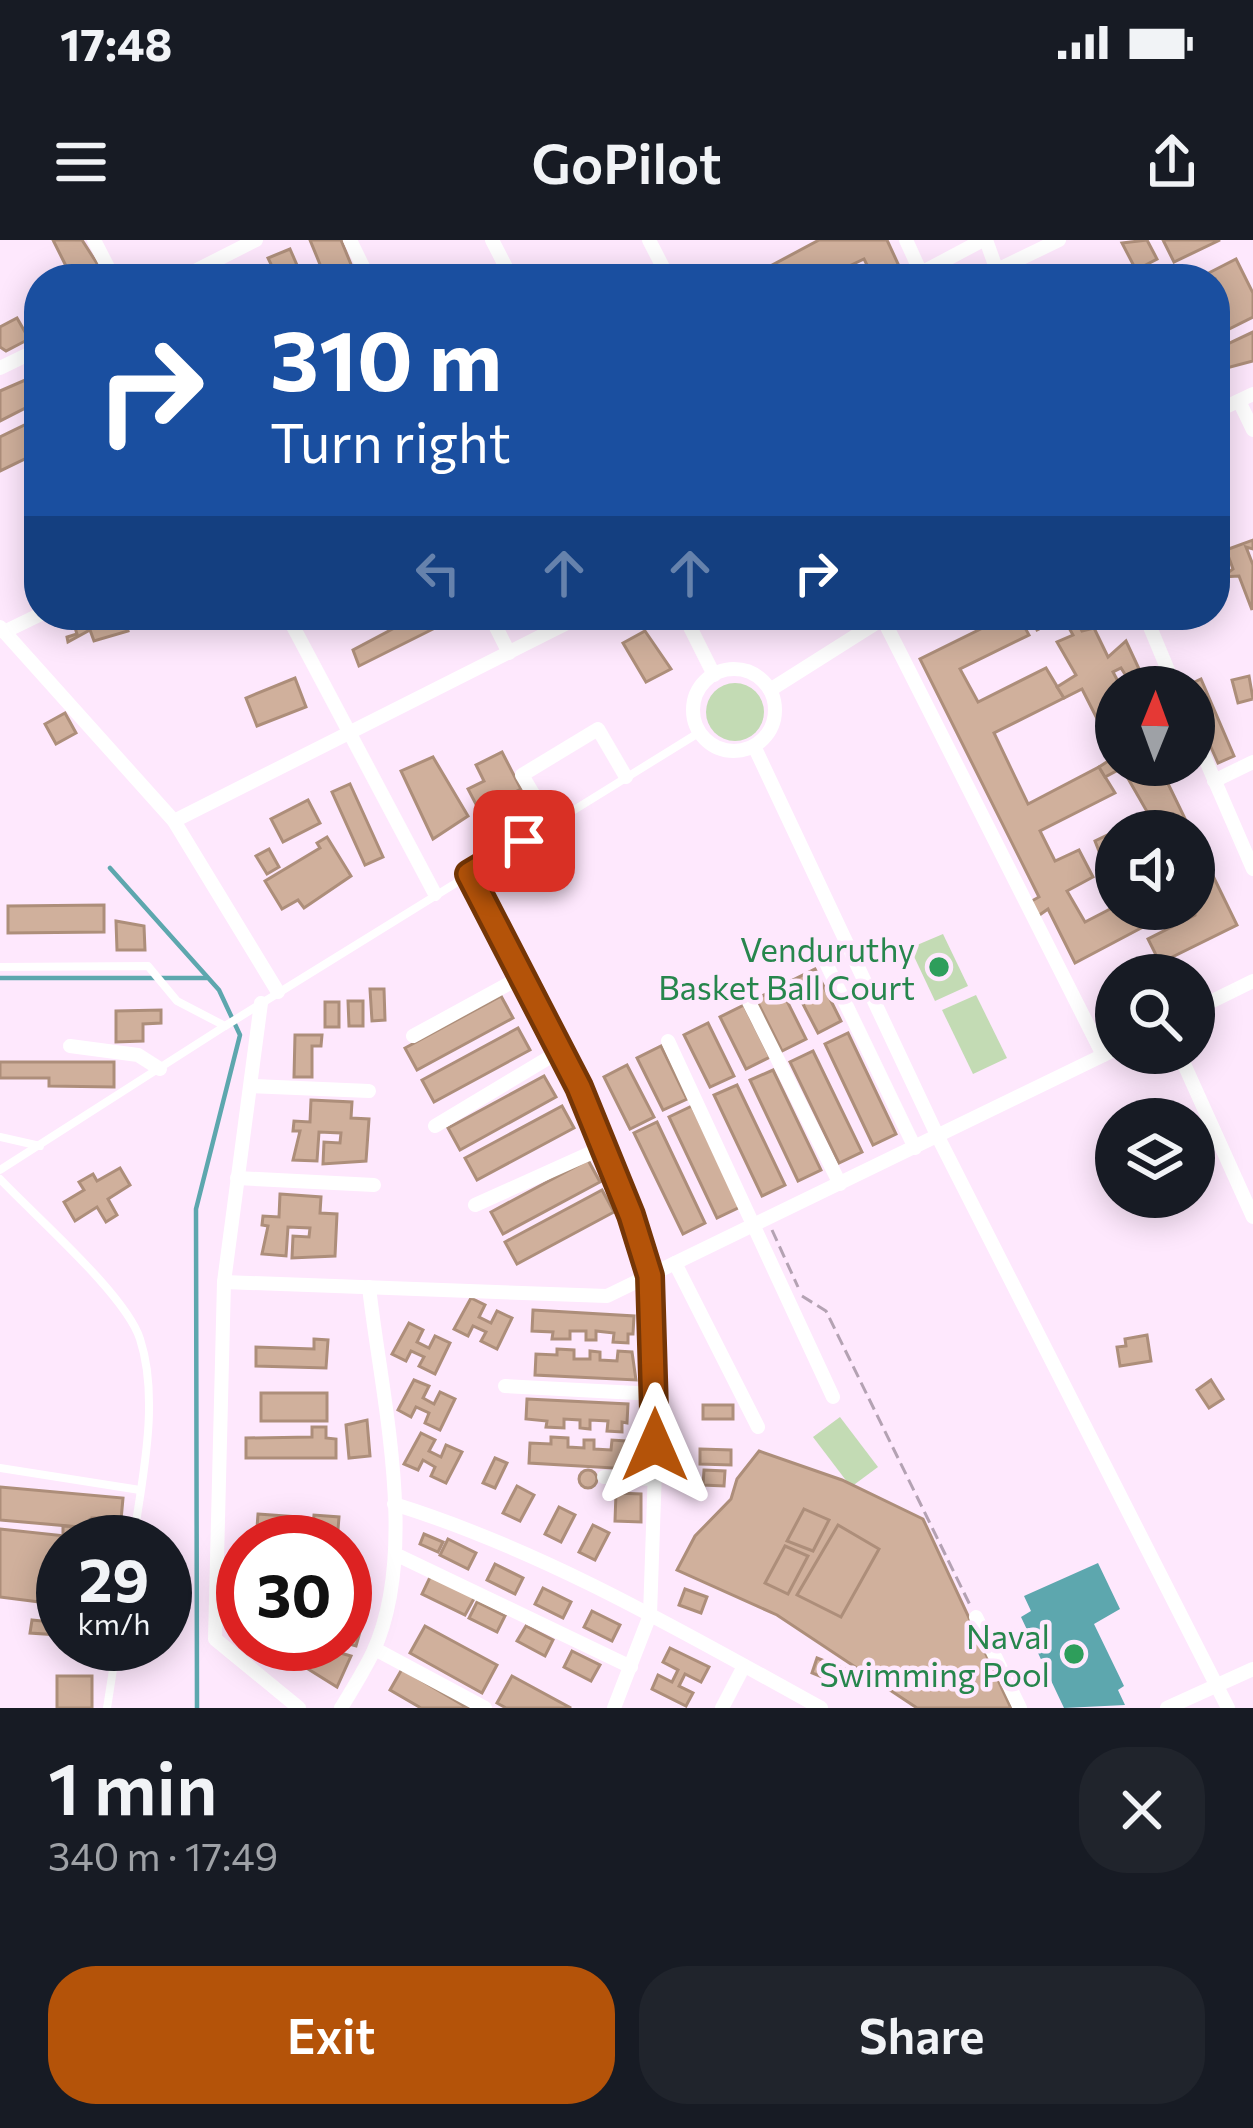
<!DOCTYPE html>
<meta charset="utf-8">
<style>
:root{--surface:#171b24;--page:#20242c;--text:#f1f3f6;--muted:#9ea1a6;--accent:#b45309}
body{margin:0;font-family:Commissioner,sans-serif;background:var(--page);color:var(--text);height:100vh;display:flex;flex-direction:column;font-size:45px;white-space:nowrap}
*{box-sizing:border-box;margin:0}
p{font-size:39px;color:var(--muted)}
.icon{flex:none;width:66px;height:66px;fill:none;stroke:currentColor;stroke-width:2;stroke-linecap:round;stroke-linejoin:round}
.map{position:relative;height:1468px;overflow:hidden}
.panel{display:flex;flex-direction:column;background:var(--surface);flex:1}
.panel>*{flex:none}
.banner{position:absolute;left:24px;top:24px;width:1206px;height:366px;border-radius:48px;box-shadow:0 6px 30px #0003;background:#1a4fa0;color:#fff;overflow:hidden}
.needle{width:78px;rotate:1deg}
.buttons{position:absolute;left:1095px;top:426px;display:grid;gap:24px}
.buttons a{display:grid;place-items:center;width:120px;height:120px;border-radius:50%;background:var(--surface);box-shadow:0 6px 30px #0003;font-size:60px}
.speed{position:absolute;left:36px;top:1275px;display:flex;gap:24px;font-size:60px;font-weight:700;text-align:center}
.speed>*{display:grid;place-content:center;width:156px;height:156px;border-radius:50%;background:var(--surface);box-shadow:0 6px 30px #0003;line-height:1}
.speed small{font-size:30px;font-weight:400}
.speed .limit{border:18px solid #d22;background:#fff;color:#111}
.pin{position:absolute;display:grid;place-items:center;width:102px;height:102px;color:#fff;margin:-51px;border-radius:24px;box-shadow:0 6px 18px #0006}
.me{position:absolute;width:132px;margin:-66px;rotate:0deg;stroke-linejoin:round;filter:drop-shadow(0 0 9px #0008)}
.turn{display:flex;align-items:center;gap:42px;height:252px;padding:0 48px;font-size:54px}
.turn .icon{width:156px;height:156px;stroke-width:2.5}
.turn b{display:block;font-size:84px;line-height:102px}
.lanes{display:flex;align-items:center;height:114px;padding:0 48px;background:#0003;justify-content:center;gap:60px;direction:ltr}
.lanes .off{opacity:.35}
.round{display:grid;place-items:center;flex:none;width:126px;height:126px;border-radius:48px;background:var(--page)}
.overview{display:flex;align-items:center;justify-content:space-between;height:204px;padding:0 48px}
h1{font-size:72px;font-weight:600;line-height:90px}
.primary-button{display:flex;gap:24px;margin-top:auto;padding:24px 48px}
.primary-button a{flex:1;height:138px;border-radius:48px;background:var(--accent);color:#fff;font-size:48px;font-weight:600;line-height:138px;text-align:center}
.primary-button a+a{background:var(--page);color:var(--text)}
.status{display:flex;justify-content:space-between;align-items:center;height:84px;padding:0 60px;background:var(--surface);direction:ltr}
.status svg{height:33px;fill:currentColor}
header{display:flex;justify-content:space-between;align-items:center;height:156px;padding:0 48px;background:var(--surface);font-size:54px;font-weight:600}
.map>svg:first-child{display:block}
.green{fill:#c3dbb4}
.water{fill:#5da7ae}
.lines{fill:none;stroke-linecap:round;stroke-linejoin:round}
.stream{stroke:#5da7ae;stroke-width:4.5}
.building{fill:#d0b09c;stroke:#ad8e7a;stroke-width:3}
.path{stroke:#b4a2b3;stroke-width:3;stroke-dasharray:12 6;stroke-linecap:butt}
.service{stroke:#fff;stroke-width:8}
.minor{stroke:#fff;stroke-width:14}
.route-casing{stroke:#753606;stroke-width:30}
.route{stroke:#b45309;stroke-width:21}
.leisure-dot{fill:#2e9e5b;stroke:#fee8fd;stroke-width:4.5}
.labels{text-anchor:middle;dominant-baseline:central;stroke-width:9;stroke-linejoin:round;paint-order:stroke}
.leisure-label{font-size:33px;fill:#27864d;stroke:#fee8fd;text-anchor:end}
</style>
<div class="status"><b>17:48</b><svg viewBox="0 0 49 12"><path d="M0 12V9h3v3zM5 12V6h3v6zM10 12V3h3v9zM15 12V0h3v12zM26 1h20v11H26zM47 4h2v5h-2z"/></svg></div>
<header><svg class="icon" aria-label="menu" viewBox="0 0 24 24"><path d="M4 6h16M4 12h16M4 18h16"/></svg>GoPilot<svg class="icon" aria-label="share" viewBox="0 0 24 24"><path d="M12 15V3M7 8l5-5 5 5M5 13v7h14v-7"/></svg></header>
<div class="map">
<svg width="1253" height="1468" viewBox="0 0 1253 1468">
<rect width="100%" height="100%" fill="#fee8fd"/>
<g class="green">
<circle cx="735" cy="472" r="29"/>
<path d="M943 694 968 746 935 761 910 708Z"/>
<path d="M976 755 1007 818 973 834 942 770Z"/>
<path d="M840 1177 878 1227 851 1247 813 1197Z"/>
</g>
<path class="water" d="M1098 1323 1120 1369 1094 1384 1124 1446 1118 1450 1125 1465 1064 1468 1021 1377 1031 1371 1024 1356Z"/>
<g class="lines">
<g class="stream">
<path d="M110 628 219 750 240 795 196 969 197 1468"/>
<path d="M0 738H207"/>
</g>
</g>
<g class="building">
<path d="M53 0H82L107 39H52L68 30Z"/>
<path d="M310 0H341L357 39H326Z"/>
<path d="M819 0H887L905 39H874L864 19 822 39H746Z"/>
<path d="M1147 0 1157 19 1136 30 1122 3Z"/>
<path d="M1163 0H1220L1174 22Z"/>
<path d="M290 9 303 39H278L268 18Z"/>
<path d="M1236 19 1253 53V77L1215 96V39H1197Z"/>
<path d="M17 78 29 99 6 111 0 107V87Z"/>
<path d="M1253 92V121L1215 131V110Z"/>
<path d="M39 134V161L0 181V151Z"/>
<path d="M39 178V212L0 231V197Z"/>
<path d="M1253 300V309L1246 307 1253 325 1252 370 1239 336 1222 337 1233 329 1226 310Z"/>
<path d="M94 375H123L128 391 94 401 90 390 68 402 67 397 77 394 73 381Z"/>
<path d="M419 375H461L359 426 353 410Z"/>
<path d="M1009 375H1018L1029 395 960 429 978 462 1046 428 1064 458 994 493 1028 564 1099 527 1115 553 1040 591 1055 621 1079 610 1093 637 1067 651 1085 682 1116 666 1177 669 1075 723 1048 669 1038 676 1030 662 1039 657 920 419Z"/>
<path d="M1047 375H1073L1082 391 1094 388 1108 417 1126 401 1140 431 1128 439 1121 428 1113 432 1121 447H1116V525H1159L1191 591H1117L1149 575 1122 528 1105 537 1099 527 1116 516 1082 449 1064 458 1057 447 1076 435 1057 402 1073 395 1063 377 1037 390 1032 379Z"/>
<path d="M645 391 671 429 646 442 623 403Z"/>
<path d="M1249 436 1253 459 1238 463 1232 440Z"/>
<path d="M295 438 306 467 257 486 246 458Z"/>
<path d="M1201 439 1234 516 1218 523 1194 469V447H1184Z"/>
<path d="M65 473 76 493 56 504 45 484Z"/>
<path d="M502 512 521 549 479 570 468 549 484 541 476 525Z"/>
<path d="M433 517 468 576 433 599 401 531Z"/>
<path d="M350 544 383 617 365 625 332 552Z"/>
<path d="M308 560 320 583 283 602 271 579Z"/>
<path d="M1116 591V617L1104 624 1095 601Z"/>
<path d="M327 597 351 636 304 668 298 660 282 669 265 641 320 608 317 603Z"/>
<path d="M1194 597 1237 685 1160 723 1148 699 1195 675Z"/>
<path d="M269 609 279 627 267 634 256 616Z"/>
<path d="M104 665V692L8 693V666Z"/>
<path d="M116 681 144 686 145 710H117Z"/>
<path d="M815 729 841 781 818 793 791 741Z"/>
<path d="M780 747 806 799 782 811 756 759Z"/>
<path d="M370 749H384L385 780 372 781Z"/>
<path d="M501 756 513 778 417 830 405 808Z"/>
<path d="M348 761H363V786H349Z"/>
<rect x="325" y="762" width="14" height="25"/>
<path d="M744 765 770 817 746 829 720 777Z"/>
<path d="M161 770V783L143 784V801L116 802V771Z"/>
<path d="M708 783 734 836 710 847 684 795Z"/>
<path d="M518 788 530 810 434 862 422 840Z"/>
<path d="M848 793 896 894 873 905 825 804Z"/>
<path d="M295 795H322L321 806H312V837H294Z"/>
<path d="M661 806 687 859 663 870 637 818Z"/>
<path d="M813 811 862 912 839 923 790 822Z"/>
<path d="M0 822H114V847L49 846V838H0Z"/>
<path d="M627 825 654 877 630 889 604 837Z"/>
<path d="M773 830 821 930 798 941 750 840Z"/>
<path d="M544 836 556 857 460 910 448 888Z"/>
<path d="M737 845 785 945 762 956 714 855Z"/>
<path d="M311 860 352 862 351 878 369 879 366 921 323 924 324 902 340 903 341 893 319 892 317 921 293 920 300 891H293L294 881 310 882Z"/>
<path d="M562 866 574 888 477 940 465 918Z"/>
<path d="M692 866 740 967 717 978 669 877Z"/>
<path d="M657 882 705 983 683 994 634 893Z"/>
<path d="M588 920 600 942 503 994 491 972Z"/>
<path d="M120 928 130 945 108 959 117 975 106 982 97 967 75 981 64 962 84 950 79 942 93 934 97 941Z"/>
<path d="M602 950 614 972 517 1024 505 1002Z"/>
<path d="M280 954 321 957 320 973 337 974 335 1016 292 1018 293 996 309 997 310 988 288 987 286 1016 262 1014 268 986 262 985 263 976 279 977Z"/>
<path d="M471 1058 485 1065 479 1077 491 1083 497 1071 512 1078 497 1109 481 1101 486 1092 473 1086 468 1096 454 1089Z"/>
<path d="M533 1070 634 1076 633 1094H628V1103L613 1102 614 1093 596 1091V1100H586V1091H570V1099H552L553 1092 532 1091Z"/>
<path d="M409 1083 423 1090 417 1102 429 1108 435 1096 450 1103 435 1134 419 1126 424 1117 411 1111 406 1121 392 1114Z"/>
<path d="M1147 1095 1151 1121 1120 1126 1117 1107 1126 1106 1125 1099Z"/>
<path d="M314 1099 328 1100 326 1128 256 1126V1107L314 1109Z"/>
<path d="M557 1109 574 1110V1119H590V1111L600 1112V1120L617 1121 618 1111 632 1112 636 1140 535 1135 536 1114 557 1115Z"/>
<path d="M414 1140 429 1146 423 1158 434 1164 440 1152 455 1159 440 1190 425 1183 429 1173 416 1167 411 1177 398 1170Z"/>
<path d="M1211 1140 1223 1159 1209 1168 1197 1150Z"/>
<rect x="261" y="1153" width="66" height="28"/>
<path d="M527 1159 628 1164 627 1183 622 1182V1192L607 1191 608 1181 590 1180V1189L580 1188V1180L564 1179V1188L546 1187 547 1181 526 1179Z"/>
<rect x="703" y="1165" width="30" height="14"/>
<path d="M367 1180 370 1216 349 1218 346 1185Z"/>
<path d="M312 1187H326V1198L336 1199V1218H246V1198L312 1197Z"/>
<path d="M421 1193 435 1200 429 1211 441 1217 446 1205 462 1212 446 1243 431 1236 435 1227 423 1220 418 1230 404 1224Z"/>
<path d="M551 1197 568 1198V1207L584 1208V1200H594V1209L611 1210 612 1200 626 1201 630 1229 529 1223 530 1203 551 1204Z"/>
<path d="M700 1209 731 1210V1225L700 1224Z"/>
<path d="M759 1211 842 1240 923 1279 1011 1468H917L777 1375 677 1330 695 1296 731 1259 737 1239Z"/>
<path d="M495 1218 507 1223 495 1248 483 1243Z"/>
<circle cx="588" cy="1239" r="9"/>
<path d="M704 1230 725 1231 724 1246 703 1245Z"/>
<path d="M517 1246 534 1255 520 1281 503 1273Z"/>
<path d="M0 1247 123 1258 119 1302H99L101 1278H92V1288L0 1280Z"/>
<path d="M616 1253 641 1254V1282L615 1281Z"/>
<path d="M559 1267 575 1275 561 1302 545 1294Z"/>
<path d="M804 1269 829 1280 813 1311 787 1301Z"/>
<path d="M258 1274 298 1277 297 1284 313 1286 314 1275 339 1277 337 1302H256Z"/>
<path d="M593 1285 609 1293 595 1320 579 1312Z"/>
<path d="M838 1285 879 1309 841 1377 797 1355Z"/>
<path d="M63 1286 91 1288 90 1297 63 1295Z"/>
<path d="M0 1289 75 1297 74 1302H63V1365L0 1357Z"/>
<path d="M424 1294 443 1302 438 1312 420 1304Z"/>
<path d="M448 1299 476 1313 468 1329 440 1315Z"/>
<path d="M785 1306 808 1316 788 1354 765 1343Z"/>
<path d="M495 1324 523 1338 515 1354 487 1340Z"/>
<path d="M432 1333 476 1355 465 1375 422 1354Z"/>
<path d="M543 1348 571 1362 563 1378 535 1364Z"/>
<path d="M685 1349 707 1357 701 1373 679 1365Z"/>
<path d="M477 1362 505 1376 497 1392 469 1378Z"/>
<path d="M351 1368 366 1371 356 1406 345 1403Z"/>
<path d="M592 1371 620 1385 612 1401 584 1387Z"/>
<path d="M32 1380 63 1383V1404L96 1408 58 1404 59 1395 30 1393Z"/>
<path d="M425 1386 497 1425 482 1453 410 1413Z"/>
<path d="M526 1386 553 1400 545 1416 517 1401Z"/>
<path d="M309 1404 351 1416 337 1447 300 1424Z"/>
<path d="M670 1408 709 1427 701 1442 685 1434 679 1446 693 1453 686 1466 652 1449 658 1435 672 1442 678 1430 663 1422Z"/>
<path d="M572 1411 600 1425 591 1441 564 1427Z"/>
<path d="M817 1418 855 1433 849 1448 812 1433Z"/>
<path d="M402 1429 468 1468H421L390 1450Z"/>
<rect x="57" y="1436" width="35" height="32"/>
<path d="M512 1436 571 1468H506L497 1463Z"/>
</g>
<g class="lines">
<g class="path">
<path d="M772 990 798 1047"/>
<path d="M802 1056 826 1071 970 1365"/>
</g>
<g class="service">
<path d="M0 727 148 726 177 761 225 786 700 492"/>
<path d="M0 897 40 906"/>
<path d="M0 930 225 786"/>
<path d="M0 939C35 976 126 1055 140 1099 160 1160 142 1240 133 1302"/>
<path d="M0 1228 140 1250"/>
<path d="M107 1468 117 1404"/>
</g>
<g class="minor">
<path d="M94 0 114 39"/>
<path d="M350 0 369 39"/>
<path d="M492 0 512 39"/>
<path d="M649 0 669 39"/>
<path d="M906 0 921 33 983 0"/>
<path d="M986 0 1000 39"/>
<path d="M997 30 1059 0"/>
<path d="M179 39 256 0"/>
<path d="M0 128 39 109"/>
<path d="M1239 161 1253 190"/>
<path d="M1215 172 1253 154"/>
<path d="M287 375 435 654"/>
<path d="M490 375 509 413"/>
<path d="M684 375 714 435"/>
<path d="M1145 375 1175 447"/>
<path d="M883 379 1103 815"/>
<path d="M0 387 174 581 278 752"/>
<path d="M4 392 39 375"/>
<circle cx="734" cy="470" r="41"/>
<path d="M770 450 887 376"/>
<path d="M1194 493 1253 629"/>
<path d="M754 506 938 897 1228 1468"/>
<path d="M1214 541 1253 522"/>
<path d="M174 581 583 375"/>
<path d="M551 584 522 535 598 489 626 537"/>
<path d="M469 634 579 847 650 1036 657 1171 650 1375 614 1468"/>
<path d="M827 725 915 908"/>
<path d="M749 762 840 944"/>
<path d="M261 763 224 1042 215 1399 299 1468"/>
<path d="M1194 770 1253 741"/>
<path d="M413 796 521 737"/>
<path d="M668 801 833 1157"/>
<path d="M70 806 138 815 160 829"/>
<path d="M1179 813 1253 977"/>
<path d="M251 846 369 851"/>
<path d="M435 886 560 811"/>
<path d="M237 938 374 945"/>
<path d="M475 965 604 907"/>
<path d="M675 1023 758 1187"/>
<path d="M224 1042 607 1056 1116 809"/>
<path d="M505 1146 655 1154"/>
<path d="M604 1237 653 1239"/>
<path d="M394 1264C545 1311 683 1392 821 1468"/>
<path d="M395 1314 631 1427"/>
<path d="M976 1377 1020 1468"/>
<path d="M375 1409 485 1468"/>
<path d="M341 1468C352 1450 364 1431 373 1412 420 1310 381 1155 369 1047"/>
<path d="M722 1468 744 1426"/>
<path d="M1167 1468 1253 1429"/>
</g>
</g>
<g class="lines">
<defs>
<path id="route" d="M524 601 469 634 579 847 631 975 650 1036 655 1205"/>
</defs>
<use href="#route" class="route-casing"/>
<use href="#route" class="route"/>
</g>
<g class="leisure-dot">
<circle cx="939" cy="727" r="12"/>
<circle cx="1074" cy="1414" r="12"/>
</g>
<g class="labels">
<g class="leisure-label">
<text x="915" y="708">Venduruthy<tspan x="915" dy="38">Basket Ball Court</tspan></text>
<text x="1050" y="1395">Naval<tspan x="1050" dy="38">Swimming Pool</tspan></text>
</g>
</g>
</svg>
<div class="buttons">
<a><svg class="needle" viewBox="-14 -14 28 28"><path d="M0-13l5 13h-10z" fill="#e53935"/><path d="M0 13l5-13h-10z" fill="#9ea1a6"/></svg></a>
<a><svg class="icon" aria-label="sound" viewBox="0 0 24 24"><path d="M4 9h4l5-4v14l-5-4H4zM17 9q2 3 0 6"/></svg></a>
<a><svg class="icon" aria-label="search" viewBox="0 0 24 24"><circle cx="10" cy="10" r="6"/><path d="M15 15l6 6"/></svg></a>
<a><svg class="icon" aria-label="layers" viewBox="0 0 24 24"><path d="M12 4l9 5-9 5-9-5zM3 14l9 5 9-5"/></svg></a>
</div>
<div class="speed"><div>29<small>km/h</small></div><div class="limit">30</div></div>
<div class="pin" style="left:524px;top:601px;background:#d93025"><svg class="icon" aria-label="arrive" viewBox="0 0 24 24"><path d="M6 21V4h12l-3 4 3 4H6"/></svg></div>
<svg class="me" style="left:655px;top:1205px" viewBox="-20 -20 40 40"><path d="M0-17L14 15 0 8-14 15z" fill="#b45309" stroke="#fff" stroke-width="4"/></svg>
<div class="banner">
<div class="turn"><svg class="icon" aria-label="right" viewBox="0 0 24 24"><path d="M7 20v-9h11M14 6l5 5-5 5"/></svg><div><b>310 m</b>Turn right</div></div>
<div class="lanes"><svg class="icon off" aria-label="left" viewBox="0 0 24 24"><path d="M17 20v-9H6M10 6l-5 5 5 5"/></svg><svg class="icon off" aria-label="ahead" viewBox="0 0 24 24"><path d="M12 20V5M6 11l6-6 6 6"/></svg><svg class="icon off" aria-label="ahead" viewBox="0 0 24 24"><path d="M12 20V5M6 11l6-6 6 6"/></svg><svg class="icon" aria-label="right" viewBox="0 0 24 24"><path d="M7 20v-9h11M14 6l5 5-5 5"/></svg></div>
</div>
</div>
<section class="panel">
<div class="overview"><div><h1>1 min</h1><p>340 m · 17:49</p></div><a class="round"><svg class="icon" aria-label="close" viewBox="0 0 24 24"><path d="M6 6l12 12M18 6L6 18"/></svg></a></div>
<div class="primary-button"><a>Exit</a><a>Share</a></div>
</section>
